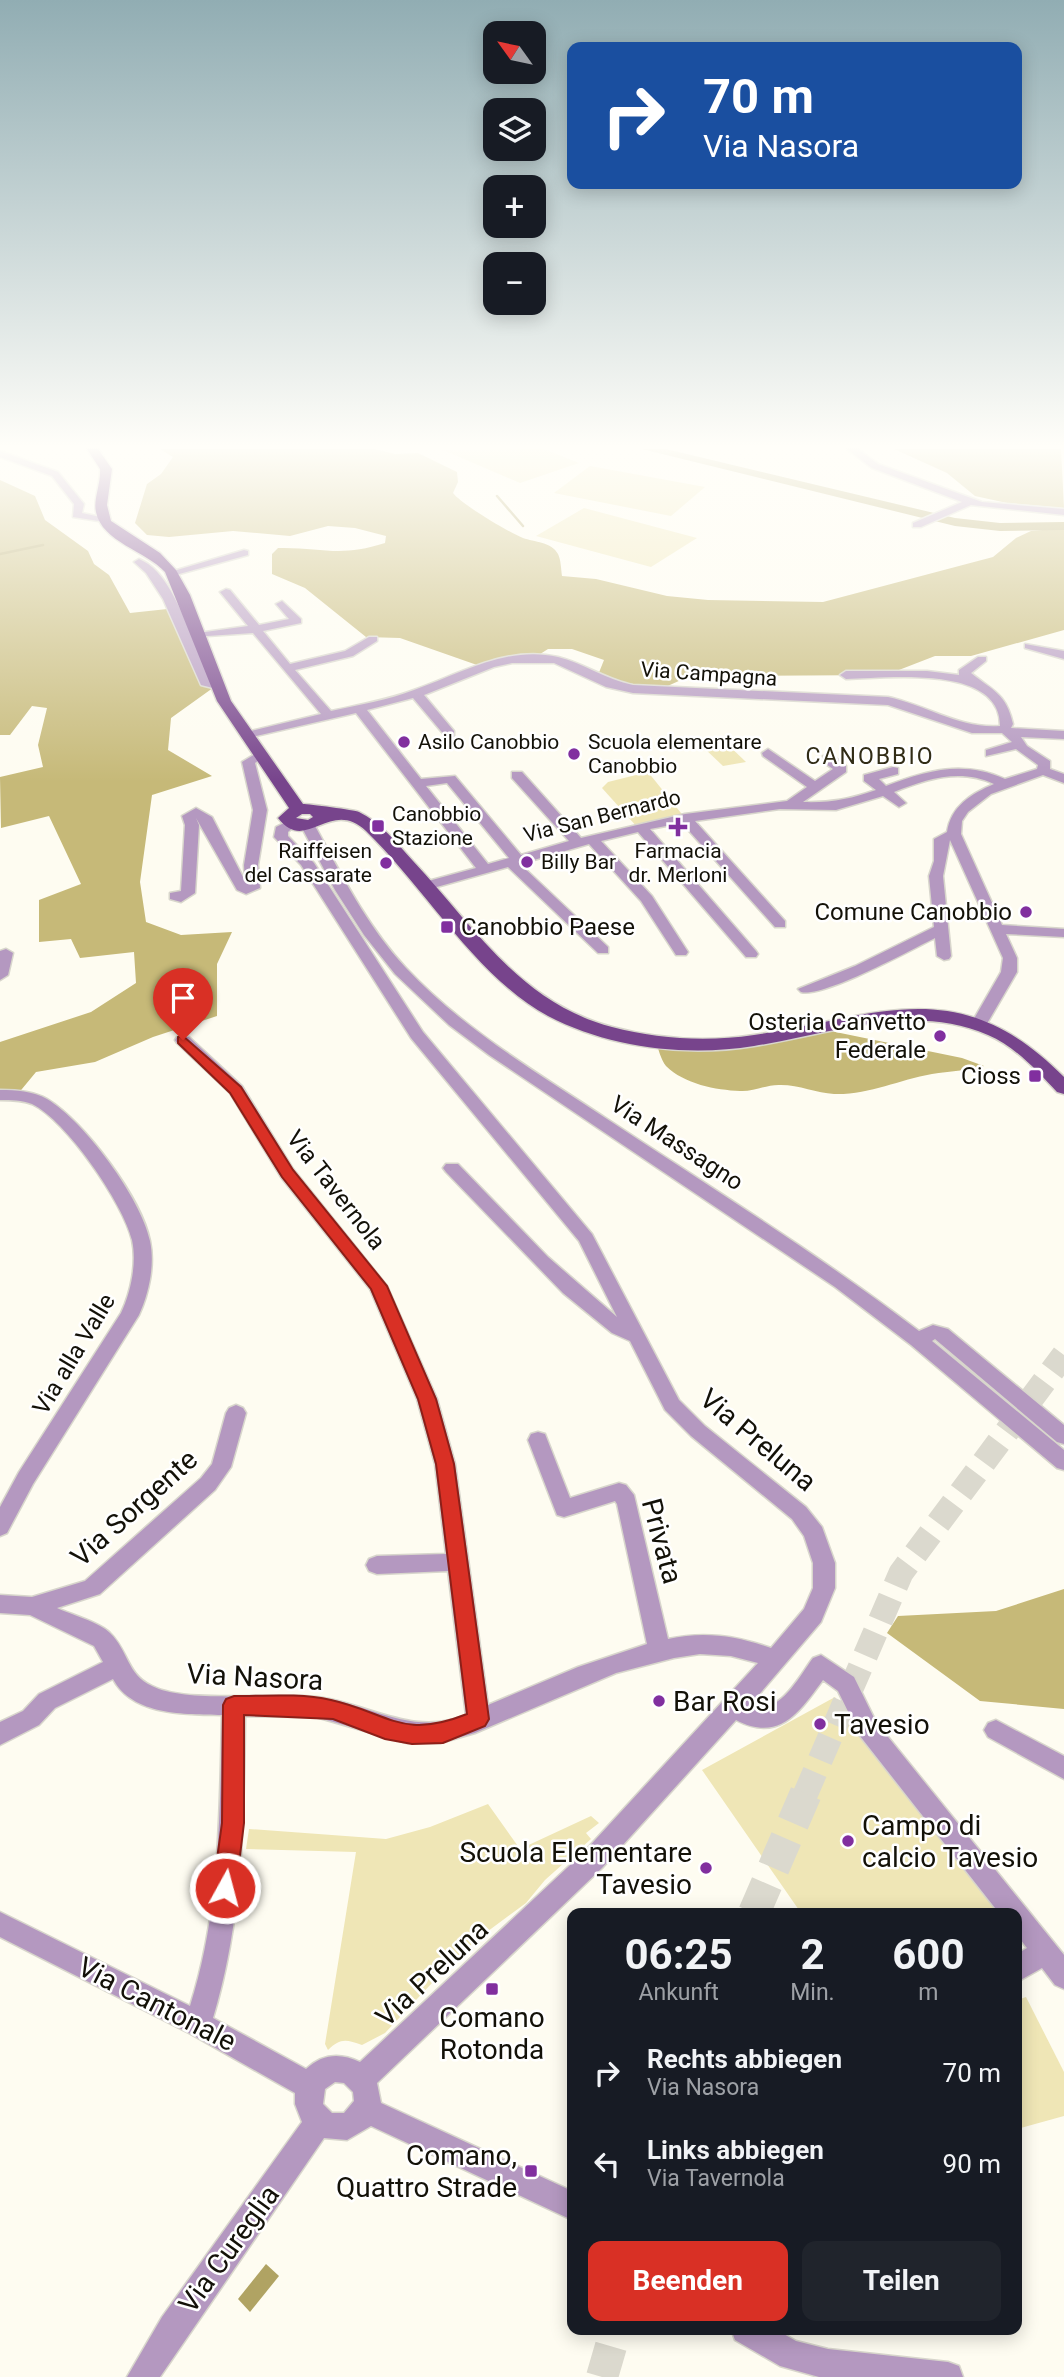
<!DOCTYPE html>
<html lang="de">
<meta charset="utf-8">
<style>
:root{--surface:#171b24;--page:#20242c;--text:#f1f3f6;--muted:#9ea1a6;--accent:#d93025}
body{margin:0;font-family:Roboto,sans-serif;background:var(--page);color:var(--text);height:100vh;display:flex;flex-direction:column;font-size:26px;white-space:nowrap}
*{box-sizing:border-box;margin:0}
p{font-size:23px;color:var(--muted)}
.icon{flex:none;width:38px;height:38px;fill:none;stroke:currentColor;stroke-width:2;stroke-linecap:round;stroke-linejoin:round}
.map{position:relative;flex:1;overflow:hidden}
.panel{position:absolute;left:567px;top:1908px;width:455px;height:427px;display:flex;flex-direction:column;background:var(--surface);border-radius:14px;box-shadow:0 4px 18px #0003}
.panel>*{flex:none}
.hud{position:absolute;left:567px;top:42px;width:455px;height:147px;border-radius:14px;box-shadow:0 4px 18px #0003;background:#1a4fa0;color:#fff;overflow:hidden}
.needle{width:46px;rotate:303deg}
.controls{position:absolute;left:483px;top:21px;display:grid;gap:14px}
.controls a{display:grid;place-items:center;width:63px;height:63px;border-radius:14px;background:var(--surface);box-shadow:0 4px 18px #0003;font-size:35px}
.pin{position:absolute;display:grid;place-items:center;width:60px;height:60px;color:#fff;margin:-72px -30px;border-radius:50% 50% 50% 0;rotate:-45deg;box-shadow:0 0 7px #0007}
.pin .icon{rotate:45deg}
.me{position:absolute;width:77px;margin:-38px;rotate:7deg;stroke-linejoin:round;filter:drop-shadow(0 0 5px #0008)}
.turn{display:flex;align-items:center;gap:24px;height:147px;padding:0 21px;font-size:32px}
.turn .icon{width:91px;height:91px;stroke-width:2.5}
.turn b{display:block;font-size:49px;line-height:60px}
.eta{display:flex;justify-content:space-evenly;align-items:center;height:119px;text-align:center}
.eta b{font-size:42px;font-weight:700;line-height:49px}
.action{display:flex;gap:14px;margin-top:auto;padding:14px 21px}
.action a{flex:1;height:80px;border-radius:14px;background:var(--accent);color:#fff;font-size:28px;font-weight:700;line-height:80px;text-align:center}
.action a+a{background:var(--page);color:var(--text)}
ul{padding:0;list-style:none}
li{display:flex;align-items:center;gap:21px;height:91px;padding:0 21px}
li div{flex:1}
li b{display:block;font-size:26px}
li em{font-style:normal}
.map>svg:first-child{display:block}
.green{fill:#efe6b6}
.forest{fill:#c6b978}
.water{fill:#b0a363}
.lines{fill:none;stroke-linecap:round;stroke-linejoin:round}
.stream{stroke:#b0a363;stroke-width:2.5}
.river{fill:#b0a363;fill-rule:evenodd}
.highway-tunnel-far1{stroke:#dbd9ce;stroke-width:25;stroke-dasharray:25 13;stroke-linecap:butt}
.highway-tunnel{stroke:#dbd9ce;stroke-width:32;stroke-dasharray:32 17;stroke-linecap:butt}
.minor-casing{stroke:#d8d6cc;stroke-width:3}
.major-casing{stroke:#d8d6cc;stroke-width:3}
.minor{fill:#b498c0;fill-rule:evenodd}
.major{fill:#77448c;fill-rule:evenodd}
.route{fill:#d93025;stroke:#8d1f18;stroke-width:2}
.poi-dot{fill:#812f9f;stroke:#fff;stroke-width:2.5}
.labels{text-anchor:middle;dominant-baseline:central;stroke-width:5;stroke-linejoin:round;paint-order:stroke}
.far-street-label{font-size:21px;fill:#131108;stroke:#fff}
.far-poi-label{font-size:21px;fill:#131108;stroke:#fff;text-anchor:start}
.far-quarter-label{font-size:23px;letter-spacing:2px;fill:#312c16;stroke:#fff}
.poi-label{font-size:24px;fill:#131108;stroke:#fff;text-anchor:end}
.street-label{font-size:24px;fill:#131108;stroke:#fff}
.near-street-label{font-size:28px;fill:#131108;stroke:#fff}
.near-poi-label{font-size:28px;fill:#131108;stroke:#fff;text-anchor:start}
</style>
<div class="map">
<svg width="1064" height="2377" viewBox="0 0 1064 2377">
<rect width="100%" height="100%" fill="#fefcf1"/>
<g class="green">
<path d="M544 449 579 463 520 483 443 450Z"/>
<path d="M590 466 705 487 671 516 554 493Z"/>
<path d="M584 508 697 538 651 567 536 536Z"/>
<path d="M725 742 746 762 723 766 703 747Z"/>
<path d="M648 772 685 818 638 828 602 788 608 782Z"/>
<path d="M835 1697 856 1730 1001 1913H801L702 1770Z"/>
<path d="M488 1804 520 1849 591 1816 599 1823 586 1833 591 1839 545 1880 526 1903 476 1940 450 1964 444 1962 430 1976 432 1983 385 2033 362 2045C346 2039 340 2038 328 2050L325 2044 356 1852 246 1849 249 1829 386 1839 430 1827Z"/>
<path d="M1026 1997 1064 2072V2116L1017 2129V2000Z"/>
</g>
<g class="forest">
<path d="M160 449H375L395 454 418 453 457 472 458 482 453 493C461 504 510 533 523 538 534 542 552 542 558 554 561 560 561 569 562 576L596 579 667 596 708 600 823 602 993 557 1016 538 1031 531 1064 528V630L971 656H935L886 675 744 676 712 672 692 675 661 689 620 685 598 675 604 660 572 649H548L534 658 477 665 400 638 366 637 305 588 272 574V554L278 548C322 547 339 558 385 543L386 536 355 528 328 526 290 536 233 531 169 537 147 535 135 523 147 484 161 474 173 457Z"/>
<path d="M894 449H1061L1064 508 1007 503 975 496 947 473Z"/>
<path d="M0 480 35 496 45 520 88 551 94 564 109 575 130 613 186 607 217 685 171 718 168 750 212 776 152 795 140 882 146 922 181 935 232 932 217 964V1016L153 1037 95 1062 36 1072 17 1095H0V1042L91 1012 136 983 134 952 80 958 71 939 39 942V900L81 884 49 816 1 828 0 777 43 767 38 745 47 708 32 706 10 735H0Z"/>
<path d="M816 1028 962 1058 984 1066C966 1071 950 1071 932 1074 898 1080 869 1095 834 1094 817 1093 799 1085 781 1085 767 1084 753 1092 740 1091 716 1090 684 1084 666 1066 661 1060 658 1048 656 1041L685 1044Z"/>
<path d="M1064 1589V1709L980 1701 887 1633 898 1616 996 1611Z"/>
</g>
<path class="water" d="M266 2264 279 2276 250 2312 238 2299Z"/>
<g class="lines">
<g class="stream">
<path d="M497 496 523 526"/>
<path d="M0 554 43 545"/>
</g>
<path class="river" d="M642 449H666L955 518 1000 523 1064 522V530L1000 531 955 526Z"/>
<path class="highway-tunnel-far1" d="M805 1795 901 1573 1064 1355"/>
<g class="highway-tunnel">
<path d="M754 1913 806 1793"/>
<path d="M602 2377 616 2329"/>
</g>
<defs>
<g id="minor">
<path d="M847 449H858L878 464 982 502 1064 509V515L971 505 921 527H913V523L962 502 872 468Z"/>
<path d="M0 451 58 472 84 504 82 513 110 519 105 522 73 517 74 504 52 476 0 457Z"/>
<path d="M244 550 248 551V555L172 576 167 573Z"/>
<path d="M139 559C166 570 180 609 191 634L248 626 220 592 226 589 230 590 259 625 289 619 276 604 282 601 301 619V623L263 631 290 664 345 651 369 637H377V641L353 656 295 670 331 711C359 705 388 700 414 690 460 674 507 645 558 657 584 663 606 680 633 685L888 697C926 705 960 729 1000 726 1001 664 886 678 846 679L840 675 846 671H927L959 675V670L978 657H986V661L971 673C993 691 1006 693 1013 724L1011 728 1064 731V739L1021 737 1027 746 1050 761V769L1064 774V783L1043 775 991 794 968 812 962 821 961 834 1002 925 1064 929V937L1006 934 1017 958V972L985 1027H973L971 1024 1001 972 1003 958 950 840 943 876 951 956 949 959 944 960 937 956 935 938C911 950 823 998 801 992L798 989 855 966 934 927 929 876 934 861V839L947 832C951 806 971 794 994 784 960 768 927 779 894 792L906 803 899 807 883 796 836 810 780 809 695 821 785 921V927H775L682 823 650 829 756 951 758 954 756 957H746L638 832 601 841 652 896 688 952 686 955H676L641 901 589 844 520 864 608 947V953H598L508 867 426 890 421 889V883L476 868 356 713 243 739V733L321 714 253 633 192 637 210 680 223 685 217 689 201 685 163 599 146 573 134 562ZM512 663H554L606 687 633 693 888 705 972 733H1002L1012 742 986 750V756L1016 749 1038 765 1037 769 1005 779C964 760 927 770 886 786L879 779 898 774V768L893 767 864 775V781L876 790C851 799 830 803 803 802L846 772V766L833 756H823V762L833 769 815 781 768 749 762 753 763 756 807 787 787 801 685 814 581 838 522 772H512V778L569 841 521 855 455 776 421 779 367 710 413 698 446 737H454V731L424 695 494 667ZM447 783 509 858 488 864 426 786Z"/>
<path d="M1025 644 1064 651V659L1025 648Z"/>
<path d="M260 751 266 755 255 763 267 810 258 865 260 888 246 894 237 890 196 818 199 825 195 893 181 902 170 899V893L181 891 185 825 182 816 196 808 212 817 245 881 244 865 253 810 242 762Z"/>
<path d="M290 820 297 824 288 832V836L314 863 423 1032 592 1234 679 1400 705 1426 806 1507 822 1527 835 1563V1588L821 1622 750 1705C780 1716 798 1678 813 1658L821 1655 854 1677 876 1722 1064 1955V1989L1055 1985 1042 1968 1017 1982V1954L1027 1948 1017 1935V1913H999L860 1736 838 1691 823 1680C800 1711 780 1743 736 1720L602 1868 377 2083 381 2103 572 2191V2220L371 2126 347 2140 324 2138 160 2377H127L162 2317 302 2122 295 2104V2093L189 2033 0 1937V1912L190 2006C220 1913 220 1812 222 1715 185 1714 133 1716 113 1679L55 1708 39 1725 0 1745V1722L23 1711 39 1694 103 1662 94 1646 30 1615 0 1613V1595L32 1597 85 1581 201 1478 212 1464 226 1413 229 1408 236 1405 243 1408 246 1413 231 1467 215 1490 100 1594 57 1608C70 1614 101 1623 110 1633 128 1650 127 1675 152 1686 187 1704 273 1692 316 1697 367 1702 413 1738 466 1715L448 1571 377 1574 369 1571 366 1565 369 1559 377 1556 446 1554 435 1464 417 1399 370 1289 281 1177 230 1093 177 1043 175 1040 177 1037H189L242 1086 293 1169 387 1286 437 1399 455 1464 488 1705 578 1667 647 1644 617 1504 615 1501 564 1517 557 1515 528 1440 531 1434 538 1432 545 1434 570 1498 619 1483 626 1485 634 1495 668 1639C705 1631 736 1636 771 1648L804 1609 813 1588V1563L804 1536 792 1519 691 1436 665 1410 630 1341 612 1333 563 1293 446 1172 443 1168 446 1164H458L548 1257 617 1317 579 1241 411 1038 301 865 274 837 276 827ZM700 1654 731 1656 758 1663 584 1852 360 2062C341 2053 323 2053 306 2069L213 2018C243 1919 244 1818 245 1716L316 1717 407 1743H440L475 1733 616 1673 674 1658ZM335 2082 344 2083 353 2092 354 2101 344 2113H332L323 2104 325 2089Z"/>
<path d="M308 822 315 826C342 876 367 926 406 968 463 1029 535 1071 604 1117 710 1187 818 1254 919 1331L933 1325 948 1329 1064 1425V1444L1057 1442 935 1339 932 1341 1064 1450V1470L1057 1468 911 1345 835 1287 489 1055 449 1025 395 974 364 935 335 890 301 826Z"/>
<path d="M6 949 13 953 8 975 0 980V951Z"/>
<path d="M0 1090C16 1090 33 1091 47 1099 85 1122 141 1198 150 1241 155 1265 149 1293 139 1315L33 1484 7 1533 0 1536V1507L19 1472 121 1313C131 1292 137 1263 132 1240 123 1203 66 1120 32 1104 22 1100 11 1100 0 1100Z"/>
<path d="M996 1720 1064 1756V1779L988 1737 984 1730 988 1723Z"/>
<path d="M731 2329H775L796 2341 828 2349 948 2362 959 2366 963 2377H819L780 2366 735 2340Z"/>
</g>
<path id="major" d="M87 449H98L112 469 107 505 111 521 160 553 176 570 190 595 231 701 303 804C308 804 355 810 359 812 380 822 397 843 413 861 474 926 520 1003 612 1027 657 1039 707 1042 754 1035 880 1016 959 971 1064 1077V1094L1057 1092C1037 1071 1016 1047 988 1035 912 1002 831 1034 754 1046 687 1057 609 1048 548 1016 477 978 425 888 366 831 330 797 306 855 278 818L289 808 217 701 165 572C146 551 102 542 96 512 93 499 101 484 100 469ZM302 814H310L313 817 308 820 296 818Z"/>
</defs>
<use href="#minor" class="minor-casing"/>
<use href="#major" class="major-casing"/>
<use href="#minor" class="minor"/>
<use href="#major" class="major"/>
</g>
<linearGradient id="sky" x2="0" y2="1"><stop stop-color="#91adb3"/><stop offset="0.57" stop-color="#fffef9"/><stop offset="1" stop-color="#fffef9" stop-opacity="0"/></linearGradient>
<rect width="1064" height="782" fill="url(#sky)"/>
<path class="route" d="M183 1036 241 1087 293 1170 387 1286 436 1399 454 1464 489 1719 485 1726 443 1743 412 1744 385 1739 333 1719 244 1715V1823L236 1888 233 1896 225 1899 216 1896 213 1888 222 1823 223 1705 226 1699 234 1696C265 1696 300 1693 331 1700 389 1713 402 1740 467 1714L436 1464 418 1399 371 1289 282 1177 230 1093 178 1043V1037Z"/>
<g class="poi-dot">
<circle cx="404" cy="742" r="7"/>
<circle cx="574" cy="754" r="7"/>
<rect x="371" y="819" width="14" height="14" rx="3.5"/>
<path d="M674.5 816.5h7v7h7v7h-7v7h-7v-7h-7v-7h7z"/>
<circle cx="527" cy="862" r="7"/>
<circle cx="386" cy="863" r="7"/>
<circle cx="1026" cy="912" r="7"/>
<rect x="440" y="920" width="14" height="14" rx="3.5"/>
<circle cx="940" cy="1036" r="7"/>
<rect x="1028" y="1069" width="14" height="14" rx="3.5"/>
<circle cx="659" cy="1701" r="7"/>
<circle cx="820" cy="1724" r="7"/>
<circle cx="848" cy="1841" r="7"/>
<circle cx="706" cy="1868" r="7"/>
<rect x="485" y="1982" width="14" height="14" rx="3.5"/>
<rect x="524" y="2164" width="14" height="14" rx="3.5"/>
</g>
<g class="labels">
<g class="far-street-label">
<text transform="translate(709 674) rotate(4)">Via Campagna</text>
<text transform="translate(602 816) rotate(-14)">Via San Bernardo</text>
</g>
<g class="far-poi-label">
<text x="418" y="742">Asilo Canobbio</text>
<text x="588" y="742">Scuola elementare<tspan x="588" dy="24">Canobbio</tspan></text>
<text x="392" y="814">Canobbio<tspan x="392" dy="24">Stazione</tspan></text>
<text x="372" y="851" text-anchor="end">Raiffeisen<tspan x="372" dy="24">del Cassarate</tspan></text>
<text x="678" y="851" text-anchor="middle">Farmacia<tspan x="678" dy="24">dr. Merloni</tspan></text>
<text x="541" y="862">Billy Bar</text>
</g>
<g class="far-quarter-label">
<text x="870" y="756">CANOBBIO</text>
</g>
<g class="poi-label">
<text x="1012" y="912">Comune Canobbio</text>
<text x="461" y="927" text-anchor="start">Canobbio Paese</text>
<text x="926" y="1022">Osteria Canvetto<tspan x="926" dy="28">Federale</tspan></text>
<text x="1021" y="1076">Cioss</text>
</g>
<g class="street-label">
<text transform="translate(677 1143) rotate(33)">Via Massagno</text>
<text transform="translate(336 1190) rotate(52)">Via Tavernola</text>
<text transform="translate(74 1354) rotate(-59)">Via alla Valle</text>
</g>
<g class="near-street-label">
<text transform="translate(758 1440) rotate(40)">Via Preluna</text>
<text transform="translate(134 1508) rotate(-42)">Via Sorgente</text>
<text transform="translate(662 1541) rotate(75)">Privata</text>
<text transform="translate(255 1677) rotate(3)">Via Nasora</text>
<text transform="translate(432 1973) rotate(-43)">Via Preluna</text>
<text transform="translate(157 2004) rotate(27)">Via Cantonale</text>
<text transform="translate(229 2249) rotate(-54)">Via Cureglia</text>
</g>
<g class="near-poi-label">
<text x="673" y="1701">Bar Rosi</text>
<text x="834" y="1724">Tavesio</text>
<text x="862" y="1825">Campo di<tspan x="862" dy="32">calcio Tavesio</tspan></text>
<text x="692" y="1852" text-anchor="end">Scuola Elementare<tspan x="692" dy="32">Tavesio</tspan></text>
<text x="492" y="2017" text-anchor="middle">Comano<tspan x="492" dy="32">Rotonda</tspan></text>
<text x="517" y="2155" text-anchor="end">Comano,<tspan x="517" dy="32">Quattro Strade</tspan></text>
</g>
</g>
</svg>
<div class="controls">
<a><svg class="needle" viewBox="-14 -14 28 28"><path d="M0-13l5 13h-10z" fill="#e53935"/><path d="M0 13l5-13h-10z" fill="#9ea1a6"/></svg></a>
<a><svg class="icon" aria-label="layers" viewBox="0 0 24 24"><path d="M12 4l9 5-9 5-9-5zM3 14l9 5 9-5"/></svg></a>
<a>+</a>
<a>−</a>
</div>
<div class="pin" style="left:183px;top:1040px;background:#d93025"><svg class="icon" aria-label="arrive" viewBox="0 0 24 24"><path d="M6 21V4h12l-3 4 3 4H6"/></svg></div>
<svg class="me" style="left:225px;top:1888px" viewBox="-20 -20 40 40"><circle r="17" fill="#d93025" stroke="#fff" stroke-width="3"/><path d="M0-11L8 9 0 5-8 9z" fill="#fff"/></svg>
<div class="hud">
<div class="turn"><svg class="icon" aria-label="right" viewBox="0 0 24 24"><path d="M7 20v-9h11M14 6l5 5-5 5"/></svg><div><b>70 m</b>Via Nasora</div></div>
</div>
<section class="panel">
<div class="eta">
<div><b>06:25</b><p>Ankunft</p></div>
<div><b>2</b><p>Min.</p></div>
<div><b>600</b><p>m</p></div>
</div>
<ul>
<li><svg class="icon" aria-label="right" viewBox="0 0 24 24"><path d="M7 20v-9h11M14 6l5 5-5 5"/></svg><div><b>Rechts abbiegen</b><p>Via Nasora</p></div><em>70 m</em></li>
<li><svg class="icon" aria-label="left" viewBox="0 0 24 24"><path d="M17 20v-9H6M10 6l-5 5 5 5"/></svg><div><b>Links abbiegen</b><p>Via Tavernola</p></div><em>90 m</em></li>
</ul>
<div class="action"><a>Beenden</a><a>Teilen</a></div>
</section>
</div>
